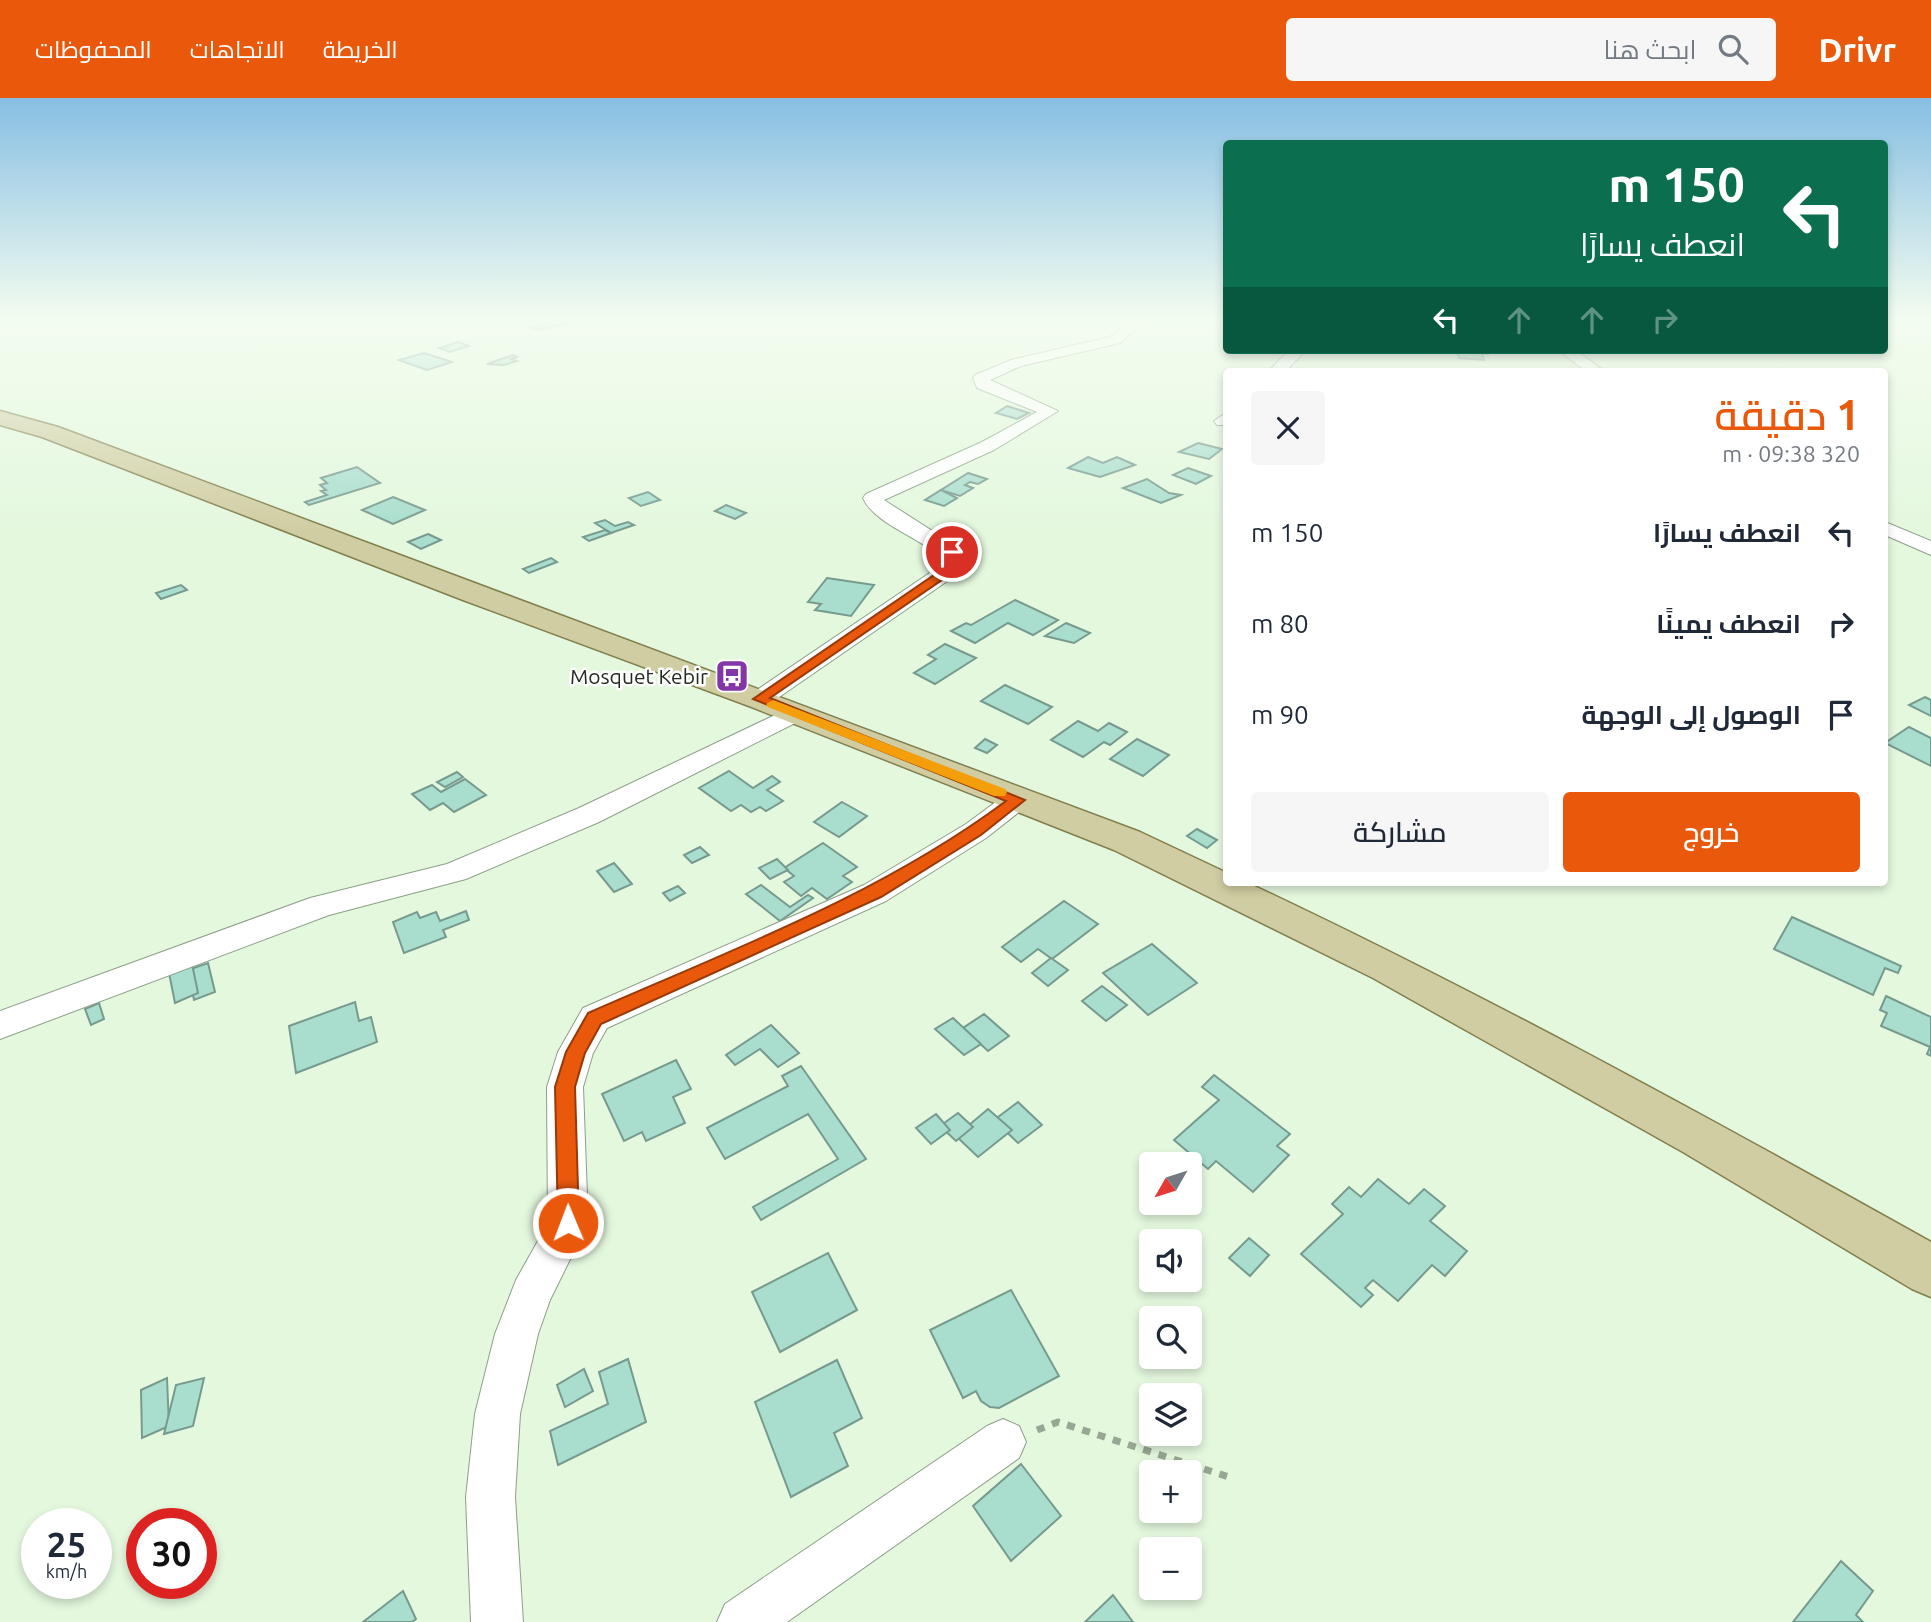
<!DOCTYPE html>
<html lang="ar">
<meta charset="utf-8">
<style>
:root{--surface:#fff;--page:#f6f6f7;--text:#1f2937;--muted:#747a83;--accent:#ea580c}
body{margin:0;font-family:Ubuntu,Cairo,sans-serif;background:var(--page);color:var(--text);direction:rtl;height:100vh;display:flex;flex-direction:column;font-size:26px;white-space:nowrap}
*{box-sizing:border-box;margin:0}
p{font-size:23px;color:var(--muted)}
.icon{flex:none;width:38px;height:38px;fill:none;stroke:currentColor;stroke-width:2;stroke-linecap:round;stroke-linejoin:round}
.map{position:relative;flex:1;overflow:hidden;direction:ltr}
.sheet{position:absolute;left:1223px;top:270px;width:665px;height:518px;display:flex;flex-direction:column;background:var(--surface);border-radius:7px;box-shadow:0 4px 10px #0003;direction:rtl}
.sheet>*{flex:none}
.banner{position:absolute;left:1223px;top:42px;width:665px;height:214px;border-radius:7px;box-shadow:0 4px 10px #0003;direction:rtl;background:#0b6e4f;color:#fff;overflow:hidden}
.needle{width:46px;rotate:231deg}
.fabs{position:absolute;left:1139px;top:1054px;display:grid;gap:14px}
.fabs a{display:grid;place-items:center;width:63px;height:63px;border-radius:7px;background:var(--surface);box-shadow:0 4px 10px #0003;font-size:35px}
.speed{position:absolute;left:21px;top:1410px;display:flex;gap:14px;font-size:35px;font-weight:700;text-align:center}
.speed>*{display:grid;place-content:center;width:91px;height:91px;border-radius:50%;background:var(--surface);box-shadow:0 4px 10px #0003;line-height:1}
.speed small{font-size:18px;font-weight:400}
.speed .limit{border:10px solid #d22;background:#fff;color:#111}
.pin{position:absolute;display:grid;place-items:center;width:60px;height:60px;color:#fff;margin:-30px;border:4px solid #fff;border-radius:50%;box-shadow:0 2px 7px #0007}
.me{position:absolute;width:77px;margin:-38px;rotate:359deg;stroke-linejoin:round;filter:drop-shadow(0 0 5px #0008)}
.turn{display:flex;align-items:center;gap:24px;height:147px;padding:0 28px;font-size:32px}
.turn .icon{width:91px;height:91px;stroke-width:2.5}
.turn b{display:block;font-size:49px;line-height:60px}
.lanes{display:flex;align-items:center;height:66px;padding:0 28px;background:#0003;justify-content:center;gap:35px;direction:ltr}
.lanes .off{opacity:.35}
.round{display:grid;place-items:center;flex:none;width:74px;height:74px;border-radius:7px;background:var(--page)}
.headline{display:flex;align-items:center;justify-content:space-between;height:119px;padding:0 28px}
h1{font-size:42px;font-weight:600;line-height:52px;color:var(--accent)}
.button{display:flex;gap:14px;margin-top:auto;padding:14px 28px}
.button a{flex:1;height:80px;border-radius:7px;background:var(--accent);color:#fff;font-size:28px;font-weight:600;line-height:80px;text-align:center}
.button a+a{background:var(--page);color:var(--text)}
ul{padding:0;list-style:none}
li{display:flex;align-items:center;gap:21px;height:91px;padding:0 28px}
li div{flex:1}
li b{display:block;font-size:26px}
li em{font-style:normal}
header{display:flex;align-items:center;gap:42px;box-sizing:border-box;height:98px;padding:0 35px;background:var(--accent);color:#fff}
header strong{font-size:33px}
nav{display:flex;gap:38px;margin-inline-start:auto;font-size:24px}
.search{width:490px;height:63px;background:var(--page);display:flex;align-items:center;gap:18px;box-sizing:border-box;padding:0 24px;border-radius:7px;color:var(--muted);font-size:26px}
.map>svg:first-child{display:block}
.building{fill:#a9dece;stroke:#779a8f;stroke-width:2}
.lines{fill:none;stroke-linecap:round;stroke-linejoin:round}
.minor-casing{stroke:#8c9f87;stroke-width:2}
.major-casing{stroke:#817f4d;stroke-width:3}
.path{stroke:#98a793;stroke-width:7;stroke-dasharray:8 8;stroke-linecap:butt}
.minor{fill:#fff;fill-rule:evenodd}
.major{fill:#d1cda2;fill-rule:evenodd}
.route{fill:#ea580c;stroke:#983908;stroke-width:2}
.slow{fill:#f59e0b}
.labels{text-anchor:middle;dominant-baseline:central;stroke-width:5;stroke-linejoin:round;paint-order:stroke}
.poi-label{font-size:21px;fill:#232b21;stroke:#fefefe;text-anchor:end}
</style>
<header>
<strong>Drivr</strong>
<div class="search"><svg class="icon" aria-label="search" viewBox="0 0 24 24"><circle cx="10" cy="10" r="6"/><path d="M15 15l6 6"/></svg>ابحث هنا</div>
<nav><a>الخريطة</a><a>الاتجاهات</a><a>المحفوظات</a></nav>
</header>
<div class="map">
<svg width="1931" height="1524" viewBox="0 0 1931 1524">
<rect width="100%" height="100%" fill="#e4f8de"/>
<g class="building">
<path d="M562 219 568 220 560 222 567 225 538 232 531 229Z"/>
<path d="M458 244 469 248 450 254 439 250Z"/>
<path d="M1457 252 1487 253 1488 256 1482 255 1484 262 1459 260 1458 256 1450 253Z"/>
<path d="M424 255 452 264 427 272 399 262Z"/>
<path d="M513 257 517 259 511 261 517 263 504 267 487 266Z"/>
<path d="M1007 308 1029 315 1017 321 996 315Z"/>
<path d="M1198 345 1222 351 1209 361 1179 354Z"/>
<path d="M1088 359 1103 365 1117 359 1135 367 1100 379 1068 370Z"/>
<path d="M357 369 380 385 309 407 305 404 327 397 321 393 326 392 320 387 327 385 321 380Z"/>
<path d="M1188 370 1211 378 1196 386 1173 377Z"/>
<path d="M968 375 987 381 978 386 970 384 965 387 973 390 960 398 941 392Z"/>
<path d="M1147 381 1169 395 1181 397 1161 405 1123 390Z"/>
<path d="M941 392 957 400 944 408 925 402Z"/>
<path d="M648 394 660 402 641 408 629 400Z"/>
<path d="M393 399 425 412 393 426 362 412Z"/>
<path d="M726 407 746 415 735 421 715 413Z"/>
<path d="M605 422 615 428 628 424 634 427 611 435 595 425Z"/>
<path d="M605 432 611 435 589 443 583 439Z"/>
<path d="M428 436 441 442 421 451 408 444Z"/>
<path d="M551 460 557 464 529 475 523 471Z"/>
<path d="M827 480 874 487 851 518 815 512 821 506 808 504Z"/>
<path d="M181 487 187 492 161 501 156 495Z"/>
<path d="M1015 502 1058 522 1033 537 1008 525 975 545 951 533 966 525 971 527Z"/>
<path d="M1066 525 1090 535 1074 545 1045 538Z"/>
<path d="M945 546 976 560 935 586 914 575 936 561 928 557Z"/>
<path d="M1005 587 1052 609 1028 626 981 603Z"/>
<path d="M1925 599 1931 602V618L1909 607Z"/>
<path d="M1078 623 1098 633 1109 625 1127 634 1110 647 1104 644 1083 659 1051 642Z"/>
<path d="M1909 629 1931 640V668L1885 645Z"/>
<path d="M985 641 997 647 987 655 975 650Z"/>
<path d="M1137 641 1169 657 1143 678 1110 661Z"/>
<path d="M729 673 753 690 772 678 780 684 767 692 783 703 766 713 760 709 751 714 741 707 731 713 699 690Z"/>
<path d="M457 674 463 679 445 689 437 684Z"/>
<path d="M465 681 486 697 454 714 443 705 430 712 412 696 432 687 441 694Z"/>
<path d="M842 704 867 718 839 739 814 724Z"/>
<path d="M1197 731 1217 742 1207 750 1187 738Z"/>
<path d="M823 745 857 769 843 778 852 784 827 801 812 790 801 798 784 784 794 778 784 770Z"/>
<path d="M700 749 709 757 692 765 684 757Z"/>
<path d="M777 761 788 772 770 781 759 770Z"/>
<path d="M614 765 632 786 614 794 597 773Z"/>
<path d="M761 787 790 809 808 797 813 800 780 823 746 796Z"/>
<path d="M678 788 685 795 670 803 663 795Z"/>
<path d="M1064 803 1098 826 1052 861 1038 851 1021 864 1002 849Z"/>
<path d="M466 813 469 822 443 832 446 839 404 855 393 824 417 814 420 820 436 814 440 823Z"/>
<path d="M1792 819 1901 868 1898 875 1885 870 1873 897 1774 851Z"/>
<path d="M1152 846 1197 885 1148 917 1103 875Z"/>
<path d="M1051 860 1068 872 1048 888 1032 875Z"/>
<path d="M208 865 215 894 194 902 188 872Z"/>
<path d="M192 866 198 895 175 905 169 875Z"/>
<path d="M1102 888 1127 907 1106 923 1082 903Z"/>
<path d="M1886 898 1931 919V958L1927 956 1930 949 1881 928 1887 915 1880 912Z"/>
<path d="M355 904 359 923 371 919 377 944 296 975 289 928Z"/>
<path d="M99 905 104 921 91 927 85 911Z"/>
<path d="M984 916 1009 938 988 953 963 930Z"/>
<path d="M953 920 981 946 964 957 935 931Z"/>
<path d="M771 927 799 955 778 969 760 951 735 967 726 957Z"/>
<path d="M676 962 691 991 673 999 685 1025 646 1043 642 1034 624 1043 602 996Z"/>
<path d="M801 968 866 1061 761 1122 753 1109 838 1061 808 1016 725 1061 707 1030 788 988 782 978Z"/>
<path d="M1214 977 1290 1036 1277 1048 1289 1057 1253 1094 1216 1063 1208 1071 1174 1042 1219 1002 1202 989Z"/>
<path d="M1018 1004 1042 1027 1018 1045 994 1022Z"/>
<path d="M988 1011 1012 1032 978 1059 956 1038Z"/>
<path d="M958 1015 973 1029 956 1043 940 1028Z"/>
<path d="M936 1016 950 1032 931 1046 916 1030Z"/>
<path d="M1378 1081 1409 1106 1424 1091 1445 1108 1430 1123 1467 1153 1445 1178 1432 1167 1398 1203 1373 1182 1365 1190 1373 1197 1361 1209 1301 1156 1343 1116 1332 1106 1349 1089 1361 1099Z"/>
<path d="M1249 1140 1269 1157 1250 1178 1229 1160Z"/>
<path d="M828 1155 857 1212 780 1254 752 1194Z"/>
<path d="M1011 1192 1059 1278 999 1310 990 1309 981 1303 976 1293 963 1300 930 1232Z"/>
<path d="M628 1261 646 1324 558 1367 550 1333 608 1306 599 1274Z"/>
<path d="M837 1262 862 1320 834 1335 848 1368 791 1399 755 1304Z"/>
<path d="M584 1271 593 1293 565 1309 557 1287Z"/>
<path d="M167 1280 169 1328 142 1340 141 1292Z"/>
<path d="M204 1280 193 1328 164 1336 176 1287Z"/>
<path d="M1021 1366 1061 1418 1011 1463 973 1408Z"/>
<path d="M1841 1463 1873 1493 1856 1517 1863 1524H1793Z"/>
<path d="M403 1493 416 1521 412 1524H363Z"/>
<path d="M1113 1497 1133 1524H1085Z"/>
</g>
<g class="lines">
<defs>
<g id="minor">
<path d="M1135 219H1151L1120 245 1021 268 990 282 1058 313 994 352 884 402 948 443 967 462 959 475 769 606H751L747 601 751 596 943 466 945 463C923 440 875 427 863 400L866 396 982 344 1037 314 977 290 973 280 975 277 1011 262 1110 239Z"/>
<path d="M1289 252H1306L1286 273H1269Z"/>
<path d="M1558 252H1576L1604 273H1586Z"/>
<path d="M1227 314V327H1217L1214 323Z"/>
<path d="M1885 424 1931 443V457L1885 437Z"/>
<path d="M796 607 805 610 809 615 805 620 599 724 466 781 329 817 0 941V913L310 800 447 766 579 710Z"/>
<path d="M1018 692 1028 695 1032 701 1028 707 986 740 886 803 607 930 593 955 583 989 588 1125 550 1202 538 1236 520 1316 515 1399 523 1524H471L466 1399 475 1316 495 1236 516 1182 548 1125 547 989 558 954 583 910 864 787 966 726 1008 695Z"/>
<path d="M1003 1321 1019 1328 1026 1344 1019 1360 787 1524H717L725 1506 987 1328Z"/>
</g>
<path id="major" d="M0 313 58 329 1140 734 1227 775V784H1246C1480 894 1706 1018 1931 1144V1199L1912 1191 1683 1054 1373 880 1114 752 749 608 463 502 42 339 0 327Z"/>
</defs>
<use href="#minor" class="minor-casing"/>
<use href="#major" class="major-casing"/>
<path class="path" d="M1037 1332 1058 1324 1229 1379"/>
<use href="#minor" class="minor"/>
<use href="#major" class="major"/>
</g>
<linearGradient id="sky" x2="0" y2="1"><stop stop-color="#87bfe2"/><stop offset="0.51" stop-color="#f3fcf0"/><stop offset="1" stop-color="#f3fcf0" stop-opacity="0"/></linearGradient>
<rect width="1931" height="433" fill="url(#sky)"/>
<path class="route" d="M952 451 962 463 955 473 770 600 1025 702 981 737 881 799 601 926 585 955 575 989 579 1125 576 1132 568 1135 561 1132 558 1125 555 989 566 954 588 915C731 852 880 797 1006 703L753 601 947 468 951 463 946 454Z"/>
<path class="slow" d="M773 602 1005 691 1007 694 1005 698H994L768 609 766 606Z"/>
<defs>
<symbol id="bus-square" viewBox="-11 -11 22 22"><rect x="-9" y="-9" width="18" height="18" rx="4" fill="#8436a7" stroke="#fefefe"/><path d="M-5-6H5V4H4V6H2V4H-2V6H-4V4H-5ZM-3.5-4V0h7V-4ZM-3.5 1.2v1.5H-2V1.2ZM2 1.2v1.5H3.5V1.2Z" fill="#fff"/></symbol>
</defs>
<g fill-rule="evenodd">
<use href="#bus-square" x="713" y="559" width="38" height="38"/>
</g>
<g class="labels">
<g class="poi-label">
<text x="708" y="578">Mosquet Kebir</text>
</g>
</g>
</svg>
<div class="fabs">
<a><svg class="needle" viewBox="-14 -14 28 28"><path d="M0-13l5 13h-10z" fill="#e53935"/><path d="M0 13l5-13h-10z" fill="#747a83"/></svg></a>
<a><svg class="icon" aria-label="sound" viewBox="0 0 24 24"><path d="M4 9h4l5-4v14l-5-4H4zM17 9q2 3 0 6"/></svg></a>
<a><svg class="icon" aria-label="search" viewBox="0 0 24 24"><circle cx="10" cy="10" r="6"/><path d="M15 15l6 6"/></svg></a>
<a><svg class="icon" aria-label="layers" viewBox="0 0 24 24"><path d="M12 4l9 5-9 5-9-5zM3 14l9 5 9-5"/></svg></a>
<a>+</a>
<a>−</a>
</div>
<div class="speed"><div>25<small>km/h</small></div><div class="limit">30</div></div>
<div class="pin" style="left:952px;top:454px;background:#d93025"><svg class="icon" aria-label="arrive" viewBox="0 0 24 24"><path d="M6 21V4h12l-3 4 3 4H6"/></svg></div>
<svg class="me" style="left:568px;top:1125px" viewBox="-20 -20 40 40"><circle r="17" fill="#ea580c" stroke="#fff" stroke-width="3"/><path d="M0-11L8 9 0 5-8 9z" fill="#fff"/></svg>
<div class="banner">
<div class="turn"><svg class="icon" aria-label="left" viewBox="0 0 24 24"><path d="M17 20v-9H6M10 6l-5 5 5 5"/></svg><div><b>150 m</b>انعطف يسارًا</div></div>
<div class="lanes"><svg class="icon" aria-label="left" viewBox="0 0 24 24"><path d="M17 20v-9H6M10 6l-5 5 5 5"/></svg><svg class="icon off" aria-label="ahead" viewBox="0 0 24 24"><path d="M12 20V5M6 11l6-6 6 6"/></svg><svg class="icon off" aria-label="ahead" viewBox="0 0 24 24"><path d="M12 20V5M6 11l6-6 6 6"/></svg><svg class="icon off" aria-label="right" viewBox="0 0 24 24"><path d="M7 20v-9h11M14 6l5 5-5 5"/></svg></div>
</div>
<section class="sheet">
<div class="headline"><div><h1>1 دقيقة</h1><p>320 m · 09:38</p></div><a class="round"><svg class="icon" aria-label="close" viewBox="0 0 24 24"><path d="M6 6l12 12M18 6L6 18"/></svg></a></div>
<ul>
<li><svg class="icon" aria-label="left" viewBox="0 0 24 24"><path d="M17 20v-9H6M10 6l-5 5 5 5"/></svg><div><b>انعطف يسارًا</b></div><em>150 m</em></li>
<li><svg class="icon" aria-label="right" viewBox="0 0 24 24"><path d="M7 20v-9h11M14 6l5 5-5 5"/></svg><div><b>انعطف يمينًا</b></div><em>80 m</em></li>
<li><svg class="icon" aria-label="arrive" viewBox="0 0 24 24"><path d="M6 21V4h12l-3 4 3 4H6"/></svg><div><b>الوصول إلى الوجهة</b></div><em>90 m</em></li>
</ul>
<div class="button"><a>خروج</a><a>مشاركة</a></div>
</section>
</div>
